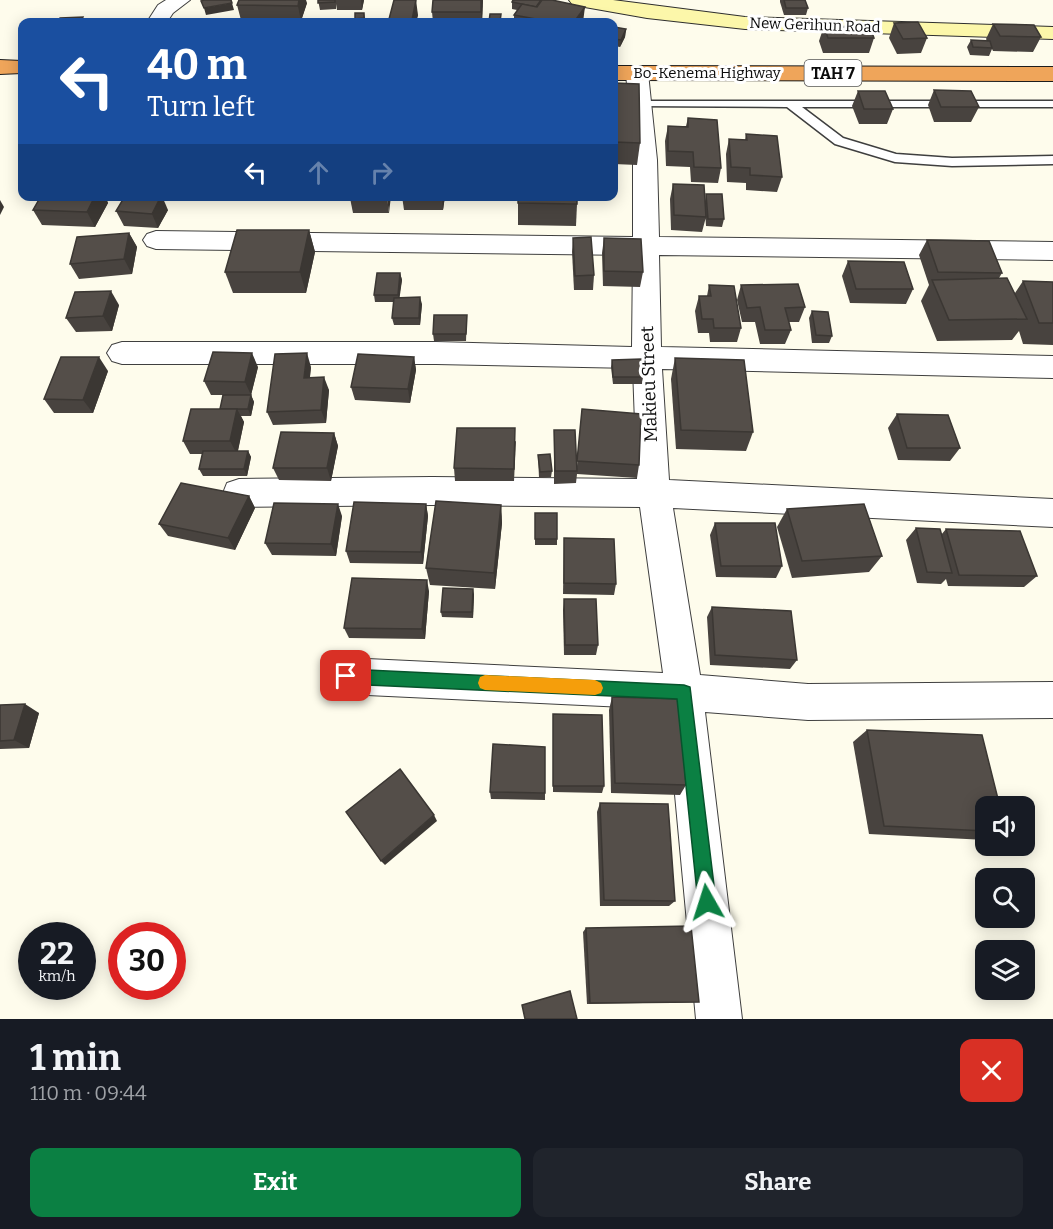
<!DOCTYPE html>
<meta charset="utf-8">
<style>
:root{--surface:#171b24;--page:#20242c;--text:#f1f3f6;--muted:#9ea1a6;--accent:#0b8043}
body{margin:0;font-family:Bitter,serif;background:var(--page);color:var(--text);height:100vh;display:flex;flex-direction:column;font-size:22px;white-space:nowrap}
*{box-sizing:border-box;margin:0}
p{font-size:20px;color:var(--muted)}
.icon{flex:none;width:33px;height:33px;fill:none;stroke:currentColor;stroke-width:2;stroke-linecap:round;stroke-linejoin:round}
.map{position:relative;height:1019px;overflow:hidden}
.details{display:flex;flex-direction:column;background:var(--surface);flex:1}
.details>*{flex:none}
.top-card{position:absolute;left:18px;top:18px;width:600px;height:183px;border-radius:12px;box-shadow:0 3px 15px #0003;background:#1a4fa0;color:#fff;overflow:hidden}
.controls{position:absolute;left:975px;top:796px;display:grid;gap:12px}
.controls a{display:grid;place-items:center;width:60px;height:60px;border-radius:12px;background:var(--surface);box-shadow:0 3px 15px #0003;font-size:30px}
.speed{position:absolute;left:18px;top:922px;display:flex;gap:12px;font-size:30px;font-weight:700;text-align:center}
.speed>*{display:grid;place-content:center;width:78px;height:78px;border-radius:50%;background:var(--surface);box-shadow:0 3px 15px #0003;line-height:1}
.speed small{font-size:15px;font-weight:400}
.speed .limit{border:9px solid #d22;background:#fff;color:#111}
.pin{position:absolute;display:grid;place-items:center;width:51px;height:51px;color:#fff;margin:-26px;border-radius:12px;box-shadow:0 3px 9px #0006}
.me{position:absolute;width:66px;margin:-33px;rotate:354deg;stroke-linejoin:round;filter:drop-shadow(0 0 4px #0008)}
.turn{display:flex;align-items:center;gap:21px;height:126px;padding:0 30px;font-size:27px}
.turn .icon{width:78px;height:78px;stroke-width:2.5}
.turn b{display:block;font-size:42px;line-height:51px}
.lanes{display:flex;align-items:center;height:57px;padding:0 30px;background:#0003;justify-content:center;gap:30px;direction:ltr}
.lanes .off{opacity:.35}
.round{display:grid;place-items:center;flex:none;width:63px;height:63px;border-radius:12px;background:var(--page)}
.headline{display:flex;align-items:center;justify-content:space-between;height:102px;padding:0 30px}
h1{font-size:36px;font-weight:700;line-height:45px}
.action{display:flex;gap:12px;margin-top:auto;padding:12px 30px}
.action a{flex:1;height:69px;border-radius:12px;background:var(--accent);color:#fff;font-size:24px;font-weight:700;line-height:69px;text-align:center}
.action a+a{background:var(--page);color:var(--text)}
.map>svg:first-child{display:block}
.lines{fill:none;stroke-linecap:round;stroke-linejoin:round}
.lane-casing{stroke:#3f3f3f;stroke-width:3}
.street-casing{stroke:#3f3f3f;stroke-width:2}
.secondary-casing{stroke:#2e2e2e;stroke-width:2}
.highway-casing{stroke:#1d1d1d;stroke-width:2}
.lane{fill:#fff;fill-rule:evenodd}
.street{fill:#fff;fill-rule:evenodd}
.secondary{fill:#fcf7aa;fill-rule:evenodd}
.highway{fill:#efa55a;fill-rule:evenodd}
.wall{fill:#48433f}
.shaded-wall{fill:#3b3733}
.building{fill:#544e49;stroke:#3b3733;stroke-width:1.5}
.route{fill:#0b8043;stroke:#07532c;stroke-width:1.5}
.slow{fill:#f59e0b}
.labels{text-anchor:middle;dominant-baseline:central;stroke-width:6;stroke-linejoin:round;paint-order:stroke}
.far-street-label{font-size:15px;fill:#0c0c0c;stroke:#fff}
.shield{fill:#fff;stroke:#555;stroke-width:1.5}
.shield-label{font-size:16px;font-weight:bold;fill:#0c0c0c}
.street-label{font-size:18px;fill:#0c0c0c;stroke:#fff}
</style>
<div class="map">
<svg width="1053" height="1019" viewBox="0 0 1053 1019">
<rect width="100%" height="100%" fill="#fefcec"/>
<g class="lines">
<defs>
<path id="lane" d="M640 101H1053V107H802L843 138 896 154 952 158 1053 156V164L952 166 895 162 835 144 787 107 636 106V102Z"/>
<g id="street">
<path d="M166 0H190L173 13 167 22H147L158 5Z"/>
<path d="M637 66 645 68 648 73 657 160 659 237 1053 242V260L659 255 661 347 1053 356V378L662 369 669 480 1053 499V527L673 508 700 675 808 684 1053 682V718L808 720 705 712 742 1019H696L667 709 346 694 333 689 327 676 333 663 346 658 663 673 640 507 432 505 239 507 227 503 223 493 227 483 239 479 432 477 637 479 633 368 436 364H122L112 361 107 353 112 345 122 342H436L632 347 633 255 156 249 147 246 143 240 147 234 156 231 633 237V160L626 73 629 68Z"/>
</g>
<path id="secondary" d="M569 0H613L745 17 1053 27V39L745 29 647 18 579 6 572 4Z"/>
<g id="highway">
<path d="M0 60 22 61V73L0 74Z"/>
<path d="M614 66 1053 67V81L614 80Z"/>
</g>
</defs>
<use href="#lane" class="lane-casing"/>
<use href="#street" class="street-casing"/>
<use href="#secondary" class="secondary-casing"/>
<use href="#highway" class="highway-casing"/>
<use href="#lane" class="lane"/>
<use href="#street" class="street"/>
<use href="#secondary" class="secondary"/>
<use href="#highway" class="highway"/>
</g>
<g class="wall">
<path d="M318 0H364L362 10H337L336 4V9L320 10Z"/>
<path d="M483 0 482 22H433L432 12Z"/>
<path d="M513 0 584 21 583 22H514V15L517 10 512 9V2Z"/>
<path d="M780 0H805L808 8 806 15H784L780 2Z"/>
<path d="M307 3 301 21 241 20 237 5Z"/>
<path d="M364 13 366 22H356L355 19Z"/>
<path d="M418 15 416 22H390L389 19Z"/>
<path d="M894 23 927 38 921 53 897 54 889 38Z"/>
<path d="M993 24 1041 37 1033 52 993 51 992 49 989 56 970 55 967 47 971 40 987 41 986 39Z"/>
<path d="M824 26 874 38 869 53H823L819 41Z"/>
<path d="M614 27 626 29 625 37 620 47 614 46Z"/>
<path d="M614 83 640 143 637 165 614 164Z"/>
<path d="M934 90 979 107 971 122H934L928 105Z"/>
<path d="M858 91 893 109 887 124H859L852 106Z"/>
<path d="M688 118 721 168 718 183 691 182 690 167 666 166 665 141 668 126H686Z"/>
<path d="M746 134 782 177 777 192 746 190V183L727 182 726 154 729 139 745 140Z"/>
<path d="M673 184 705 201 706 194 724 219 722 227 706 226 705 209 706 217 702 232 671 230 670 199Z"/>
<path d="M41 196H105L108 203 95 227 42 225 33 210Z"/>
<path d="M387 196 389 213H353L350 198Z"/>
<path d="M402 196H445L443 210H404Z"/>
<path d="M518 203 577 204 576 226 518 225Z"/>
<path d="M168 210 158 228 124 226 116 211Z"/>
<path d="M309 230 315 252 306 293H233L225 272Z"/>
<path d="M129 233 137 247 132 274 79 279 70 264Z"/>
<path d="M573 238 594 275 593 290H574L572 252Z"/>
<path d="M604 238 643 272 640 287 603 286 602 253Z"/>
<path d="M927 240 1002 273 999 278 1015 293 1023 281 1053 282V345L1023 344 1019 331 1012 340 937 341 921 301 929 285 919 255Z"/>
<path d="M848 261 913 289 906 304 850 303 842 276Z"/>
<path d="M400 273 402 280 399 297 422 304 420 325H394L392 318 394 302H375L374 295Z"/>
<path d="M709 285 741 328 737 342H710L709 333H698L695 311 699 296H707Z"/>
<path d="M741 285 805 307 799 322H789L791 330 785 344H760L755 322H742L737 300Z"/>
<path d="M119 305 112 331 76 332 66 318Z"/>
<path d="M812 311 832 336 829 343H812L809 318Z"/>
<path d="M467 315 466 341H434L433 334Z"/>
<path d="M414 357 416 370 410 403 355 400 351 387Z"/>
<path d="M675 358 753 432 746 451 676 449 671 379Z"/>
<path d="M612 360 643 377 642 384H613L611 367Z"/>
<path d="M258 367 251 395 254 402 251 416H241L244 422 238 451H248L251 457 247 476H203L199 469 203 454H190L183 441 220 409 223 395H211L204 381Z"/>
<path d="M311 367 310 377 329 390 326 423 273 425 267 412Z"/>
<path d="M108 371 93 413H54L44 399Z"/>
<path d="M582 409 639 465 637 478 577 474 576 483 554 484V430L577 466Z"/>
<path d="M897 414 960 448 950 461 898 460 888 428Z"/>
<path d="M334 433 338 446 331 481 279 480 273 468Z"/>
<path d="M516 441 514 481H455L454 468Z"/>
<path d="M538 455 552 471 551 477 539 478Z"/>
<path d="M249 496 255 508 235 550 168 536 159 524Z"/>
<path d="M426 504 428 516 423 564 350 563 346 551Z"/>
<path d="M501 505 502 523 495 589 430 585 426 568Z"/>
<path d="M787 509 882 556 869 572 792 578 777 527Z"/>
<path d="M535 513 557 539V545H535Z"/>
<path d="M342 516 336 556 272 555 265 543Z"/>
<path d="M715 523 782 566 776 578 716 577 710 535Z"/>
<path d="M916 528 941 535 946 529 1037 576 1024 587 948 586 946 579 941 584 917 583 906 540Z"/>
<path d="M564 538 616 584 614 595 563 594Z"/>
<path d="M429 591 425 639 349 638 344 628Z"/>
<path d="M474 594 473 618 442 617 441 612Z"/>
<path d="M564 599 598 645 596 655H564L563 610Z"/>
<path d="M712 607 797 660 790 669 710 665 707 617Z"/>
<path d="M612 697 686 785 680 795 611 793 609 710Z"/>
<path d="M0 705 39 713 29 748 0 749Z"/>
<path d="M553 714 604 786 602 793 553 792Z"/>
<path d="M867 730 986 807V840L869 834 853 742Z"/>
<path d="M490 792 545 793V800L491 799Z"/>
<path d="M600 803 675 901 669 906H600L597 812Z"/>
<path d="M586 928 699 1002 587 1004 583 932Z"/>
</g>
<g class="shaded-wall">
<path d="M299 0H306L307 3 301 21 298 6Z"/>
<path d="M361 0H364L362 10Z"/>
<path d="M416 0 418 15 416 22H412V20Z"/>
<path d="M481 0H483L482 22 481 12Z"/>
<path d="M232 3 234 10 206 15 204 8Z"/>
<path d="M585 7 583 22H574Z"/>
<path d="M626 29 625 37 620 47 621 40Z"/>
<path d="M95 196H105L108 203 95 227 87 212Z"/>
<path d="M161 196H162L168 210 158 228 152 214Z"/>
<path d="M387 196H391L389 213 387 198Z"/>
<path d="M442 196H445L443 210Z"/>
<path d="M0 200 4 207 0 215Z"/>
<path d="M309 230 315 252 306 293 300 272Z"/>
<path d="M129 233 137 247 132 274 124 259Z"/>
<path d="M400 273 402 280 399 302 398 295Z"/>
<path d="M111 291 119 305 112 331 103 316Z"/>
<path d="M420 297 422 304 420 325 419 318Z"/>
<path d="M252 353 258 367 251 395 254 402 251 416 248 409 251 395 245 382Z"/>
<path d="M307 353 311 367 308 392 304 378Z"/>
<path d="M99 357 108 371 93 413 83 400Z"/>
<path d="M414 357 416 370 410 403 408 389Z"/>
<path d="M324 377 329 390 326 423 321 410Z"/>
<path d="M237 409 244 422 237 454 230 441Z"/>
<path d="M334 433 338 446 331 481 327 468Z"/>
<path d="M248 451 251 457 247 476 244 469Z"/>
<path d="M249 496 255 508 235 550 228 538Z"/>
<path d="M338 504 342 516 336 556 331 544Z"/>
<path d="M426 504 428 516 423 564 421 552Z"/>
<path d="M501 505 502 523 495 589 494 573Z"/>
<path d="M427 580 429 591 425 639 422 629Z"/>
<path d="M473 589 474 594 473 618 472 612Z"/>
<path d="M25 704 39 713 29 748 14 740Z"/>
<path d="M434 815 437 821 385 865 381 861Z"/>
</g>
<g class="building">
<path d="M204 0H231L232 3 204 8 201 1Z"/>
<path d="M239 0H299L298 6 237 5Z"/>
<path d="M318 0H335V2L318 3Z"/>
<path d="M394 0H416L412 20 389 19Z"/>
<path d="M433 0H481V12H432Z"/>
<path d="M513 0H541L536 7 512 2Z"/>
<path d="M542 0H552L585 7 574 22H552L514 15 522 4 537 7Z"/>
<path d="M784 0H805L808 8H786Z"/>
<path d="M355 13H364V18L355 19Z"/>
<path d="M490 14H501L500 22H489Z"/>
<path d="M83 17 81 22H58L60 18Z"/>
<path d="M918 22 927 38 903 39 894 23Z"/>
<path d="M993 24 1034 25 1041 37 1000 36Z"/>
<path d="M824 26 870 27 874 38H828Z"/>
<path d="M614 27 626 29 621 40 614 39Z"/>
<path d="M971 40 990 41 992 48 973 47Z"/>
<path d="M614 83 639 84 640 143 614 142Z"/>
<path d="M934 90 971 91 979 107H941Z"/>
<path d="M858 91H885L893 109H864Z"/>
<path d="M688 118 717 120 721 168 694 167 693 152 668 151V126L688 127Z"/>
<path d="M746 134 777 136 782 177 750 175V168L731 167 729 139 747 140Z"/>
<path d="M673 184 704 185 706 217 674 215Z"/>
<path d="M706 194H722L724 219H708Z"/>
<path d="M41 196H95L87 212 33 210Z"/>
<path d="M125 196H161L152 214 116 211Z"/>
<rect x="350" y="196" width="37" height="2"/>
<path d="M518 196H577V204L518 203Z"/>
<path d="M237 230H309L300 272H225Z"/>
<path d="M129 233 124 259 70 264 77 237Z"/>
<path d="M591 237 594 275 575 276 573 238Z"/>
<path d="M604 238 641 239 643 272 604 271Z"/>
<path d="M927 240 989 241 1002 273 938 272Z"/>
<path d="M848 261 904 262 913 289H856Z"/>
<path d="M377 273H400L398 295H374Z"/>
<path d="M1007 278 1027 319 949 320 932 280Z"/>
<path d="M1023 281 1053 282V323H1039Z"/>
<path d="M798 284 805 307 785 308 791 330H765L760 307 747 308 741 285Z"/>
<path d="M709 285 734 286 741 328H714L713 319H702L699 296H711Z"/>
<path d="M111 291 103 316 66 318 75 292Z"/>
<path d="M420 297 419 318H392L394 298Z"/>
<path d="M812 311 828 312 832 336 816 335Z"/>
<path d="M434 315H467L466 334H433Z"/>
<path d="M213 352 252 353 245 382 204 381Z"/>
<path d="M307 353 304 378 324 377 321 410 267 412 275 354Z"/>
<path d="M358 354 414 357 408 389 351 387Z"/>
<path d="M61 357H99L83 400 44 399Z"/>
<path d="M675 358 744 360 753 432 681 430Z"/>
<path d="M641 359 643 377H613L612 360Z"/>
<path d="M223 395H251L248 409H220Z"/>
<path d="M191 409H237L230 441H183Z"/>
<path d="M582 409 641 414 639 465 577 461Z"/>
<path d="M897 414 948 415 960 448H907Z"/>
<path d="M457 428H515L514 469 454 468Z"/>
<path d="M554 430H575L577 471H555Z"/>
<path d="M281 432 334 433 327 468H273Z"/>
<path d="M203 451H248L244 469H199Z"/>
<path d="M550 454 552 471 540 472 538 455Z"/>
<path d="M181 483 249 496 228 538 159 524Z"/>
<path d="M436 501 501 505 494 573 426 568Z"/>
<path d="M354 502 426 504 421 552 346 551Z"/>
<path d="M274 503 338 504 331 544 265 543Z"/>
<path d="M864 504 882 556 802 561 787 509Z"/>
<rect x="535" y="513" width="22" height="26"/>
<path d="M715 523H775L782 566H721Z"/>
<path d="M916 528 940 529 952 573 927 572Z"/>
<path d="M946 529 1020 531 1037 576 959 575Z"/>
<path d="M564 538 614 539 616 584 564 583Z"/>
<path d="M352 578 427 580 422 629 344 628Z"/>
<path d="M443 588 473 589 472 612H441Z"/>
<path d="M564 599H596L598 645H565Z"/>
<path d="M712 607 791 611 797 660 715 655Z"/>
<path d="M612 697 680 699 686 785 615 783Z"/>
<path d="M25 704 14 740 0 741V705Z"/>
<path d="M553 714 602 715 604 786H553Z"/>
<path d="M867 730 982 735 1000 807H986V831L884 826Z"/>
<path d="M493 744 545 747V793L490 792Z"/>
<path d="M400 769 434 815 381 861 346 812Z"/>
<path d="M600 803 668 804 675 901 604 900Z"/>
<path d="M691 926 699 1002 590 1003 586 928Z"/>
<path d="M570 991 577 1019H525L522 1005Z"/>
</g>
<path class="route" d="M346 669 684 685 690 687 716 902 713 909 707 911 700 909 698 902 677 699 346 684 341 681 338 676 341 671Z"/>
<path class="slow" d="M485 675 595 680 601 683 603 688 601 693 595 695 485 690 480 688 478 683 480 677Z"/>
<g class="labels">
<g class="far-street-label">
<text transform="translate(815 25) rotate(2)">New Gerihun Road</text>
<text x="707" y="73">Bo-Kenema Highway</text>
</g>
<rect class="shield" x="804.5" y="60" width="57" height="26" rx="4.5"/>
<g class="shield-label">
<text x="833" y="73">TAH 7</text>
</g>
<g class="street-label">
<text transform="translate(649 384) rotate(-92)">Makieu Street</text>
</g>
</g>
</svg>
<div class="controls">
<a><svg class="icon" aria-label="sound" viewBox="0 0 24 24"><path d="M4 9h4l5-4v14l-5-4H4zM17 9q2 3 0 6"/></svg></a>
<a><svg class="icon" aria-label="search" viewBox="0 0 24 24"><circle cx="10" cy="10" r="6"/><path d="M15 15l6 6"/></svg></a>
<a><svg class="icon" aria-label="layers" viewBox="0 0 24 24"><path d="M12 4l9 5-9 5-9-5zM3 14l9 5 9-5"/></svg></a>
</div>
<div class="speed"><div>22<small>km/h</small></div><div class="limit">30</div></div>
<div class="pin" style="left:346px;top:676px;background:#d93025"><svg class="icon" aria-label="arrive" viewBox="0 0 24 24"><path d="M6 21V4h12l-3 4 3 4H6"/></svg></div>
<svg class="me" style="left:707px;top:902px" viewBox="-20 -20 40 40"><path d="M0-17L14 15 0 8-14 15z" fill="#0b8043" stroke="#fff" stroke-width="4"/></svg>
<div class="top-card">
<div class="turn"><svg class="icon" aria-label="left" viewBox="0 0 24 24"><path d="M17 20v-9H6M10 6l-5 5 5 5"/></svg><div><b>40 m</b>Turn left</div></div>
<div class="lanes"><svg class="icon" aria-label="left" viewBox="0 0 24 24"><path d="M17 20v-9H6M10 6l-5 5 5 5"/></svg><svg class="icon off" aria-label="ahead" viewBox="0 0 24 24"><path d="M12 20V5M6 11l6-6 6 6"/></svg><svg class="icon off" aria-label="right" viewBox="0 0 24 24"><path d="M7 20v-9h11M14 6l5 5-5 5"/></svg></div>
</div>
</div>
<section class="details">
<div class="headline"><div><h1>1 min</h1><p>110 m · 09:44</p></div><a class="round" style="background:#d93025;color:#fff"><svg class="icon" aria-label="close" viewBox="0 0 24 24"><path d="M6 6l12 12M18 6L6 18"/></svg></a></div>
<div class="action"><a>Exit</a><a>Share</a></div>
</section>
